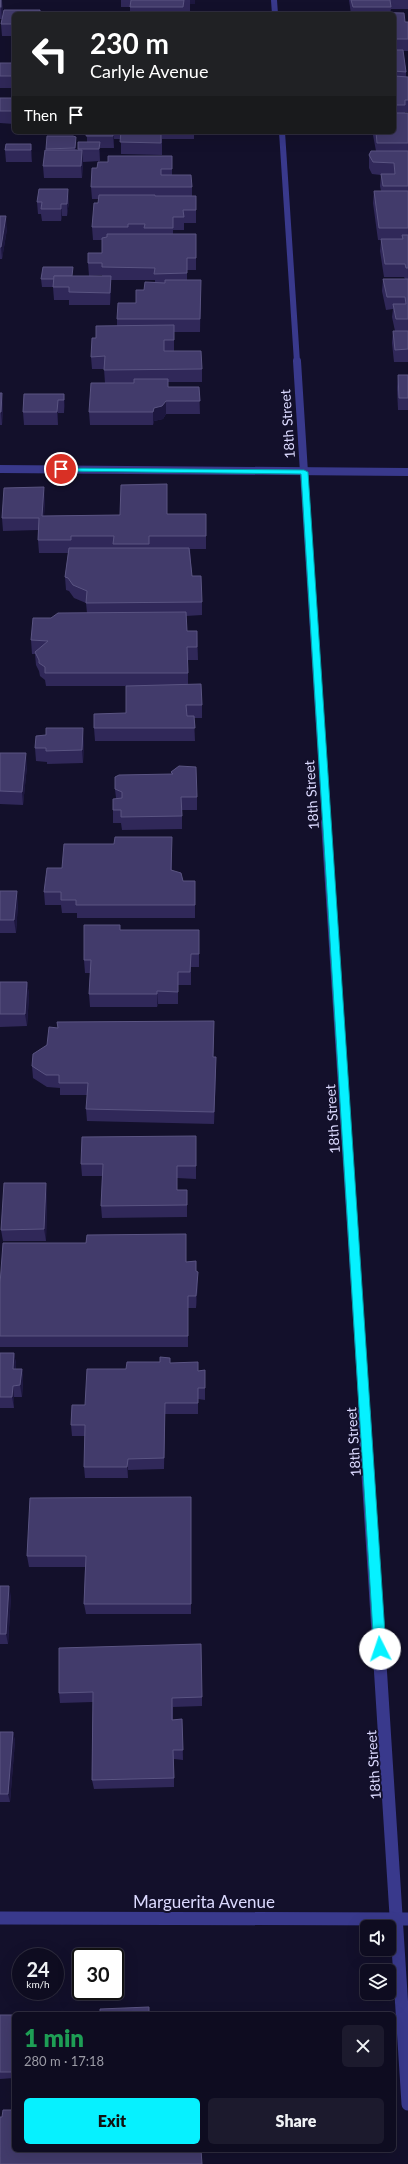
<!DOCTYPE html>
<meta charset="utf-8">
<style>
:root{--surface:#0e0c20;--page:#1c1a2d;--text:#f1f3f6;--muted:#9b9ba5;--line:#2e2c3e;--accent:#06f1ff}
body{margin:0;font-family:Lato,sans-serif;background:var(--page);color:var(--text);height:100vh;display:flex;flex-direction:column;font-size:15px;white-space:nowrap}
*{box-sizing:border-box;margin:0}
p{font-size:13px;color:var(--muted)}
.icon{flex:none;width:22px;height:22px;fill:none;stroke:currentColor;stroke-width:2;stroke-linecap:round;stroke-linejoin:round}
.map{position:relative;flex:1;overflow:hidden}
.side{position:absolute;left:12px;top:2012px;width:384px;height:140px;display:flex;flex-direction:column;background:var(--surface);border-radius:6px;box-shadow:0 4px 16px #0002,0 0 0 1px var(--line)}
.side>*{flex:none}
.top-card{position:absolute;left:12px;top:12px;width:384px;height:122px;border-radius:6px;box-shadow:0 4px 16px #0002,0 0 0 1px var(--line);background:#202124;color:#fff;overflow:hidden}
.fabs{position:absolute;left:360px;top:1920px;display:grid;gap:8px}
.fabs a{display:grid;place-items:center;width:36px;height:36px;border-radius:6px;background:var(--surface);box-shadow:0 4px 16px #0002,0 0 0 1px var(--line);font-size:20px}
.speed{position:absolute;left:12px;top:1948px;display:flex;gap:8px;font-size:20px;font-weight:700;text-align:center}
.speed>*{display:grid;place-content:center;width:52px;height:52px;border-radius:50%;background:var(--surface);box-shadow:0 4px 16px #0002,0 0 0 1px var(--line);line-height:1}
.speed small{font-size:10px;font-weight:400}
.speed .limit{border:2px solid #111;border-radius:6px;background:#fff;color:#111}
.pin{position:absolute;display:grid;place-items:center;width:34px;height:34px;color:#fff;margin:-17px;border:2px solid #fff;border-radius:50%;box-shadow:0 1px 4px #0007}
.me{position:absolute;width:44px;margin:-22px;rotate:356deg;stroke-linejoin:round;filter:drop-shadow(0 0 3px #0008)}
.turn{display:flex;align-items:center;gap:14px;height:84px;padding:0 12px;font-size:18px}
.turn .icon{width:52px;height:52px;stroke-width:2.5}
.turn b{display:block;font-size:28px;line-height:34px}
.then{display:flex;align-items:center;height:38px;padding:0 12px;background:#0003;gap:8px;font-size:15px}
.round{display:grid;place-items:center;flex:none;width:42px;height:42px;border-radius:6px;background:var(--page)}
.head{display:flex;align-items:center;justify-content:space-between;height:68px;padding:0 12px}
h1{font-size:24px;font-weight:800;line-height:30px;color:#1e9e55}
.primary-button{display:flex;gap:8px;margin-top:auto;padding:8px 12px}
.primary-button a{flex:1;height:46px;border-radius:6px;background:var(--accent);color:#111;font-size:16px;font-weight:800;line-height:46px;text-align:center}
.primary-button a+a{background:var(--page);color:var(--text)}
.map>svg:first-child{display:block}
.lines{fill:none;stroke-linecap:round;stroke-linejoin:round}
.minor-far3{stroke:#39398c;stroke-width:6}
.minor-far2{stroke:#39398c;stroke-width:8}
.minor-far1{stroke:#39398c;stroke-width:10}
.minor{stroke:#39398c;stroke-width:13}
.wall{fill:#302859}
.shaded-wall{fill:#1d173f}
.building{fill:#423b6b;stroke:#5a5482}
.route{fill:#06f1ff;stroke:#049da6}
.labels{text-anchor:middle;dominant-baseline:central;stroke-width:4;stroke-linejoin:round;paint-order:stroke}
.street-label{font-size:14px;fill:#dcdaff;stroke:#13102b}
.near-street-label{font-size:17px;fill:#dcdaff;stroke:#13102b}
</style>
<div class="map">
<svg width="408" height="2164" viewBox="0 0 408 2164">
<rect width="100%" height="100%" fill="#13102b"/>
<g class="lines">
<g class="minor-far3">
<path d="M274 0 275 14"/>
<path d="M282 132 297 362"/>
</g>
<g class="minor-far2">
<path d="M297 361 326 823"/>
<path d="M0 469 408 472"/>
</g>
<path class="minor-far1" d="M326 822 364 1413"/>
<g class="minor">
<path d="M364 1412 408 2104"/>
<path d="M0 1918 408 1919"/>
</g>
</g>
<g class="wall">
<path d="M0 0 3 7 2 19H0Z"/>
<path d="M121 0H195V4H190V12L184 11 192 14H113L130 12V7H121Z"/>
<path d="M349 0H408V9H391L390 13H404L405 22H408V51H403L406 72V77H408V112H405V113H408V362H394L392 343 393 331H395L392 317 393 309 386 310 382 291 383 279H405L404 277H384L380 251 381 240H378L373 203 374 191H381L380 186 381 175 372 174 369 168V155L371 151H376L373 135H366L365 132H394V14H351Z"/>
<path d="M4 10H40L41 14H14V36H2L1 24Z"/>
<rect x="0" y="63" width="14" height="25"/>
<path d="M0 98H14V124L0 123Z"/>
<path d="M87 132H194V139H162V155L121 154V139H114V148H100V161L83 162 82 178H44L43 166 46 150 47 136H73L76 150H78V142H87Z"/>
<path d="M31 144 32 162H6L5 150Z"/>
<path d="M172 156V175L192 187V196H196V223H184V230H173V234H196V270H187V280H201L200 332H174V351L202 369V382H168V387H199L200 414H166L163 419 154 421 153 425H90L89 412 105 383 104 369H92L91 357 96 338 117 326V319L136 303 144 290 155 283V280H111V289L110 305H69V300H54L53 287H42L41 279 73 276H102V275L89 276 88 263 102 253V240H93L92 227 99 199H92L91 187 97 168 108 162Z"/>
<path d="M69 201 67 216H62L61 221H42L41 214H38L37 202Z"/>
<path d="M0 216 7 229 2 259H0Z"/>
<path d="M398 375H408V410H398L397 388Z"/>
<path d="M0 393 3 406 2 425H0Z"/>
<path d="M64 394V413H58V425H24L23 412Z"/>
<path d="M45 500 44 516 206 514V549H190L192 576 202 602V615L186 616 187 631H197L198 660H188V684L202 705V718H194L195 741H95L94 728 126 713 130 686H46L45 680 40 676 39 671 36 665 35 654H32L31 640 51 618 87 613 86 603 74 598 69 591 66 590 65 577 68 553H39L38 540V530L3 531 2 518Z"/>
<path d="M84 741 83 763 47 764V762L36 761 35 748Z"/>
<path d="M0 753 27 766 23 805 0 804Z"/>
<path d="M171 772 197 797V810H182V829L122 830 121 823H113V810L116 798 115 789 171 774Z"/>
<path d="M172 850V870L183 881H195V918H77V913H62L61 905H45L44 892 62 868Z"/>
<path d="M0 891 18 903 16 933H0Z"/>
<path d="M120 930H199V967H191V985H178V1004H158L157 1007H90L89 994 90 973H85L84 960Z"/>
<path d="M0 982H27L29 995 27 1026 0 1027Z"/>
<path d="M214 1021 213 1057 216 1070 214 1124 87 1121 86 1109 87 1095H60V1088L47 1087 33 1078 32 1066 58 1028Z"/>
<path d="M196 1136V1179L177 1178V1190H187V1217L102 1218 101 1206 102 1176H82L81 1164Z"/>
<path d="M47 1195 46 1241H3L1 1230Z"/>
<path d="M196 1261V1271L198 1283 196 1308H188V1347H0V1284L186 1262Z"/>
<path d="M0 1353H14L16 1364V1369H22L23 1380 22 1397H14V1408H0Z"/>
<path d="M170 1363 198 1371 205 1370V1400L198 1399V1414H165L164 1469 128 1470V1478H85L84 1467 85 1436H72L71 1425 85 1405 126 1369Z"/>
<path d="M191 1497V1614H86L84 1604 85 1567H29L27 1556Z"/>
<path d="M0 1586 11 1596 8 1644H0Z"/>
<path d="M59 1648 202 1697V1706L173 1707V1720L182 1719 183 1760 174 1759V1787L94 1789 92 1780 93 1702 60 1703 59 1693Z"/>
<path d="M0 1732H13L15 1741 10 1802H0Z"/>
<path d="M0 2015H14V2078L0 2079Z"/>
</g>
<g class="shaded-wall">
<path d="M1 0H2L3 7 2 19 1 7Z"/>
<path d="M190 0H195V4H190V12Z"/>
<path d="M113 132 114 139V148L113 136Z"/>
<path d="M76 137V149L75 160V148Z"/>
<path d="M100 142V161L99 149Z"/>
<path d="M31 144 32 156V162L31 150Z"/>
<path d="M82 150 83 162 82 178 81 166Z"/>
<path d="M68 189 69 201 67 216V204Z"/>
<path d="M61 204 62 216 61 221Z"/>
<path d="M6 216 7 229 2 259 1 247Z"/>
<path d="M111 276V289L110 305V293Z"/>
<path d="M2 393 3 406 2 425 1 412Z"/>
<path d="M64 394 65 406 64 413Z"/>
<path d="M58 400V425L57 412Z"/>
<path d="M166 401V414L163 419 154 421 153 425V412L154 408Z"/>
<path d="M44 487 45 500 43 529 42 516Z"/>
<path d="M83 728 84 741 83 763 82 750Z"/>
<path d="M26 753 27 766 23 805 22 792Z"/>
<path d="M172 837V850L171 883V870Z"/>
<path d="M17 891 18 903 16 933 14 920Z"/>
<path d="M27 982 29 995 27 1026 25 1014Z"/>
<path d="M157 991 158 1004 157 1007Z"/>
<path d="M216 1057V1070L214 1124V1112Z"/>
<path d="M46 1183 47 1195 46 1241 44 1229Z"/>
<path d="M198 1272V1283L196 1308V1296Z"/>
<path d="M14 1353 16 1364 15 1381 13 1369Z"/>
<path d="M22 1369 23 1380 22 1397 20 1385Z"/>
<path d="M13 1386 14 1397V1408L12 1397Z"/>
<path d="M165 1403V1414L164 1469V1458Z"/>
<path d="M128 1459V1478L127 1467Z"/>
<path d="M9 1586 11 1596 8 1644 6 1634Z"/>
<path d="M13 1732 15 1741 10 1802 8 1794Z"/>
</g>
<g class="building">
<rect x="0" y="0" width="1" height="7"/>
<path d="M131 0H184L183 7H130Z"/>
<path d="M351 0H390L391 7H353Z"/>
<path d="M4 10H40V14H14V24H1Z"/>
<path d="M113 12H156L155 14H113Z"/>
<path d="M176 12H191L192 14H176Z"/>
<path d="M353 12 404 13 405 22H408V39H394V14H353Z"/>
<path d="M394 50H403L406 72 394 71Z"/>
<rect x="0" y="63" width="14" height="13"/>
<path d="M394 76 408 77V100H405V105H394Z"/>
<rect x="0" y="98" width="14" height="13"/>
<path d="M394 113H408V143H377L376 132H394Z"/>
<path d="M87 132H113V136H86Z"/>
<path d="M121 132H161V143L120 142Z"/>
<path d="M47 136H73L76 137 75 148 46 149Z"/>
<path d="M78 142H100L99 149H78Z"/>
<path d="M6 144H31V150H5Z"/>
<path d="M45 150H82L81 166H43Z"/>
<path d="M371 151H408V186H383L381 174H395L394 163 373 162 369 155Z"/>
<path d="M108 156H172V169H161V175H191L192 187H91L92 168H97L98 162H108Z"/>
<path d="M39 189H68L67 204H61V209H41L42 202H37Z"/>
<path d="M374 191H408V228H379Z"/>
<path d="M99 195H155V196H196V210H183L184 217H173V228H144L145 224H128V227H92L94 203H98Z"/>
<path d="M0 216H6L1 247H0Z"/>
<path d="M107 234H196V258H187V273L154 274 155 268 102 267V263H88V253H102V238L107 237Z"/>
<path d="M402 235H408V268H406L405 264H385L381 239H403Z"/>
<path d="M43 267H73L72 276H54V279H41Z"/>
<path d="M54 276H111L110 293 69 292V287H53Z"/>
<path d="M383 279H408V319H396L393 304H406L405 297H387Z"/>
<path d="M165 280H201L200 319H117L118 303H136V290H144L145 282 165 283Z"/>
<path d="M174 325V340H164V351H201L202 369 104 370 105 356 91 357 92 338H96V326Z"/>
<path d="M393 331H408V349L395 350Z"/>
<path d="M398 375H408V398H399Z"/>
<path d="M134 379H168V387H199L200 401H166L162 406 154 408 153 412H89L91 383H134Z"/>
<path d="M0 393H2L1 412H0Z"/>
<path d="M24 394H64V400H58L57 412H23Z"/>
<path d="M167 484V514H206V536H149V544H113L114 536H71V540H38L39 518H2L4 488 44 487 42 516 120 515 121 485Z"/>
<path d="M69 548H189L192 576H201L202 602 86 603 87 591 73 585 68 578 65 577Z"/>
<path d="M186 612 187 631H197V647H187L188 673H45V667L39 663V660L35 652 48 641 31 640 33 618H51L58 613Z"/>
<path d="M201 684 202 705H186L187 716H194L195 728H94V714L126 713V686Z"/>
<path d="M46 728H83L82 750 46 751V748H35L36 736 46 735Z"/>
<path d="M0 753H26L22 792 0 791Z"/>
<path d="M179 766 196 767 197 797H181L182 816 121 817V810H113V799L122 798V792L115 789V777L119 775 173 774 171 772Z"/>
<path d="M115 837H172L171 870 181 873 183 881H195V905H76V900H61V892H44L47 868H62L64 844H114Z"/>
<path d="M0 891H17L14 920H0Z"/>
<path d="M84 925H120V930H199V954H191L190 972H178V992L157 991V994H89L91 960H84Z"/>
<path d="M0 982H27L25 1014H0Z"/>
<path d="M214 1021 213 1057H216L214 1112 86 1109 88 1083H59V1075H46L32 1066 33 1054 47 1045 49 1027 58 1028 57 1022Z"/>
<path d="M196 1136V1166H177V1190H187V1205L101 1206 103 1164H81L82 1137Z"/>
<path d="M4 1183H46L44 1229 1 1230Z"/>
<path d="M186 1234V1262L196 1261V1271L198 1272 196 1296H188V1336H0V1284L3 1243H86L87 1235Z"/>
<path d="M0 1353H14L13 1369H22L20 1385 13 1386 12 1397H0Z"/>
<path d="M160 1357 170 1358V1363L198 1362V1371L205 1370V1388H198V1403H165L164 1458 128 1459 127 1467H84L85 1425H71L72 1405H85L87 1369H126L127 1362H160Z"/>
<path d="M191 1497V1604H84L86 1556H27L30 1498Z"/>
<path d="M0 1586H9L6 1634H0Z"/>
<path d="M201 1644 202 1697 172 1698V1720L182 1719 183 1750H173L174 1778 92 1780 93 1692 59 1693V1648Z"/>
<path d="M0 1732H13L8 1794H0Z"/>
<path d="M149 2007V2014H69L100 2013V2009Z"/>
<rect x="0" y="2015" width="14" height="57"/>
<path d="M3 2110H14V2150H201L202 2164H0V2117H2Z"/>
</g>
<path class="route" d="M58 468 304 470 308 472 386 1649 384 1653 380 1654 376 1653 374 1649 301 474 61 471 57 469Z"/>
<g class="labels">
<g class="street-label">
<text transform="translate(287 424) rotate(-94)">18th Street</text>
<text transform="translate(311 795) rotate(-94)">18th Street</text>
<text transform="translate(332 1119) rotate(-94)">18th Street</text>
<text transform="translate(353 1442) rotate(-94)">18th Street</text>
<text transform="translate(373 1765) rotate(-94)">18th Street</text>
</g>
<g class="near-street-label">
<text x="204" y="1901">Marguerita Avenue</text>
</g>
</g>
</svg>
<div class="fabs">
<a><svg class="icon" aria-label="sound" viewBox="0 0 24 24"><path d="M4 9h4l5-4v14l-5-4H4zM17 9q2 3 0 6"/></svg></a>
<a><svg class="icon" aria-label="layers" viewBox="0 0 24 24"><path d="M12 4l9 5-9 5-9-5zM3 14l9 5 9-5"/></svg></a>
</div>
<div class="speed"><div>24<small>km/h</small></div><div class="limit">30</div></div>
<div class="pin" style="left:61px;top:469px;background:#d93025"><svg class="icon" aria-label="arrive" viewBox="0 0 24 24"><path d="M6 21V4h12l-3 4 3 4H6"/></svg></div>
<svg class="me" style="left:380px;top:1649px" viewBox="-20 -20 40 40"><circle r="19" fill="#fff"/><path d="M0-13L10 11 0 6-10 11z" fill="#06f1ff"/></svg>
<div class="top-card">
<div class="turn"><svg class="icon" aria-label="left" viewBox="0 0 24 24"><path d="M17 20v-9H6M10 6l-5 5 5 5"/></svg><div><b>230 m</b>Carlyle Avenue</div></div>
<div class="then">Then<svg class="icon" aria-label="arrive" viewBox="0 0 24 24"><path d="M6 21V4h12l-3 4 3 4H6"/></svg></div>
</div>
<section class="side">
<div class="head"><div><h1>1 min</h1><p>280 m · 17:18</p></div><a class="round"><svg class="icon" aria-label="close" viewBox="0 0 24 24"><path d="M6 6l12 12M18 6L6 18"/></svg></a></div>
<div class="primary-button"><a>Exit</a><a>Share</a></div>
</section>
</div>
